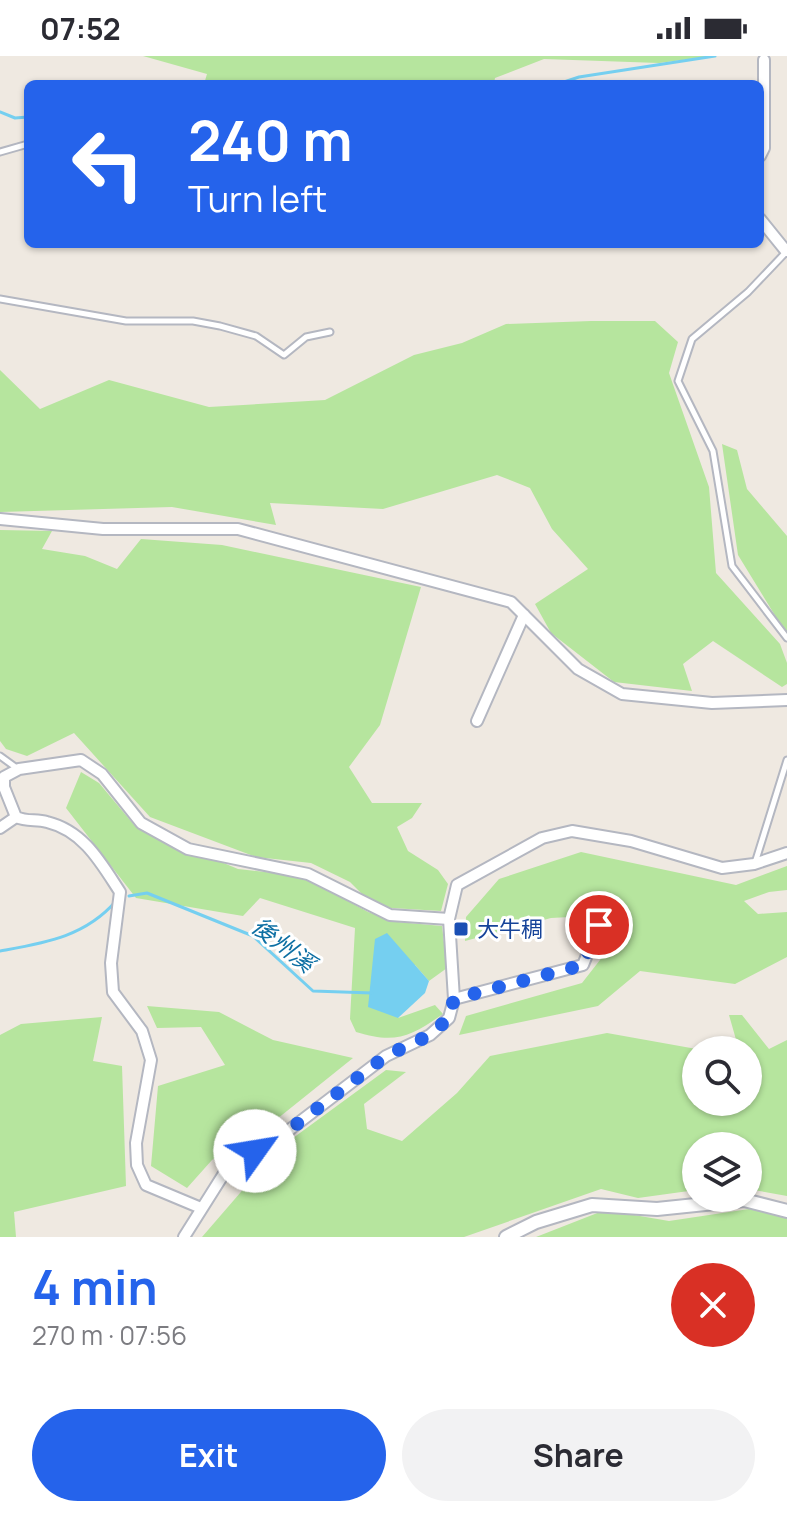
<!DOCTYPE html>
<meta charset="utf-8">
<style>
:root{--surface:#fff;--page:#f2f2f3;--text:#2b2b33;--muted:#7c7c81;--accent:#2563eb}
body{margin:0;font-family:Manrope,"Noto Sans TC",sans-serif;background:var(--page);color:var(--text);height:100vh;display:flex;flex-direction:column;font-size:30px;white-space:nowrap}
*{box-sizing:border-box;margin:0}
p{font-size:26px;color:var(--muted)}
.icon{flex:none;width:44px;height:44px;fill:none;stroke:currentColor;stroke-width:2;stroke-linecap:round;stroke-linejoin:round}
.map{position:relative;height:1181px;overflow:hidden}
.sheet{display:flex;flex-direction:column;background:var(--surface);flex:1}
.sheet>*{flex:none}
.guide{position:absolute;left:24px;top:24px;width:740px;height:168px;border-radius:12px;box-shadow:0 2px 6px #0004;background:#2563eb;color:#fff;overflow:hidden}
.tools{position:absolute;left:682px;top:980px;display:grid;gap:16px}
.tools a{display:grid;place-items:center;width:80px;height:80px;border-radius:50%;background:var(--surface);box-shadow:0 2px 6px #0004;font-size:40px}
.pin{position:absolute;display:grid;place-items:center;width:68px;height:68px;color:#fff;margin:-34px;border:4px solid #fff;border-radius:50%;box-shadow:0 2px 8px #0007}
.me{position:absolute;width:88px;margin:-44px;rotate:58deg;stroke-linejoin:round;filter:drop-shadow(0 0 6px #0008)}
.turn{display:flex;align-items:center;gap:28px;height:168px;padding:0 32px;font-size:36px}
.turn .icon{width:104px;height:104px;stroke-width:2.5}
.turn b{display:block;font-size:56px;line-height:68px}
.round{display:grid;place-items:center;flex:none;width:84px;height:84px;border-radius:42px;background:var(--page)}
.head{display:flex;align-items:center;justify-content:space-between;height:136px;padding:0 32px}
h1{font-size:48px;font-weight:700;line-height:60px;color:var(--accent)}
.action{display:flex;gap:16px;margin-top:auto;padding:16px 32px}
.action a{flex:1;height:92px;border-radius:48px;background:var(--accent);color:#fff;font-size:32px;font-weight:700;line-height:92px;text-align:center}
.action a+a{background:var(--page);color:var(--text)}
.status{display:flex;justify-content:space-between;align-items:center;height:56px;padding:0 40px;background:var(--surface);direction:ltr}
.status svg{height:22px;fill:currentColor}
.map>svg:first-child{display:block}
.green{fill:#b6e59e}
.water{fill:#75cff0}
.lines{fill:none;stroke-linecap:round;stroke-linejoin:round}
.stream{stroke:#75cff0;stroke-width:3}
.service-casing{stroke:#b4b7c1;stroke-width:9}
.minor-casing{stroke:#b4b7c1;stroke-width:14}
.tertiary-casing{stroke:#b4b7c1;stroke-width:16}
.service{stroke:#fff;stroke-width:5}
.minor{stroke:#fff;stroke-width:10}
.tertiary{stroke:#fff;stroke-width:12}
.route{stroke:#2563eb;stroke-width:14;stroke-dasharray:0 25.2}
.transit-dot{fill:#1a4fb4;stroke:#fff;stroke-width:3}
.labels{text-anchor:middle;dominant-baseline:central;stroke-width:6;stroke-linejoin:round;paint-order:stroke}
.transit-label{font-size:22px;fill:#164399;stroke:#fff;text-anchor:start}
.water-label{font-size:24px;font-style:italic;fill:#0d6fa3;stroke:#fff}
</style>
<div class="status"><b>07:52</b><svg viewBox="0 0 49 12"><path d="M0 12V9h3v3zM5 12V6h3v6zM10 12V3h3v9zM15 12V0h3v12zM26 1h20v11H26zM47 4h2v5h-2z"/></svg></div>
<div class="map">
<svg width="787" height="1181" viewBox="0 0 787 1181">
<rect width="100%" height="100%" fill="#efe9e1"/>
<g class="green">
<path d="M143 0H713L659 7 544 3 495 22 494 28H204L207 18Z"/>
<path d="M591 265H655L678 286 669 317 709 431 716 517 780 588 787 607V628L782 631 713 585 683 608 692 635 614 626 551 577 535 548 588 513 552 473 530 432 497 419 383 453 270 447 276 469 172 451 0 456V314L40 353 109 324 209 351 325 344 414 299 462 287 506 268Z"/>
<path d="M722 388 737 394 747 433 787 480V579L738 499Z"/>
<path d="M0 474 52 475 42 493 85 500 117 513 141 483 222 489 421 531 380 669 349 711 372 747H422L412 762 397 771 408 795 438 814 448 828 441 855 375 851 350 826 311 807 256 801 150 761 74 677 27 700 6 693 0 685Z"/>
<path d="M81 716 99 727 135 770 238 813 302 820 368 856 398 866 442 870 447 912 429 925 415 909 398 962 435 949 443 958C410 981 395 988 356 976L350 963 355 872 260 842 243 860 136 842 66 752Z"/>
<path d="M581 796 736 829 787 810V834L769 836 744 845 758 858 787 856V901L735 928 640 915 598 950 459 979 466 960 582 927 618 881 608 859 551 862 465 885 466 861 499 823Z"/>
<path d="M147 950 219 956 273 984 353 1002 277 1063 212 1104 187 1132 151 1110 158 1030 225 1009 201 971 157 972Z"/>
<path d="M729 959H742L769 993 787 984V1140L748 1133V1090H696V1134L638 1142 601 1133 464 1181H202L278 1093 386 1014 406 1016 364 1048 367 1073 402 1085 457 1037 490 1000 607 977 702 994H696V1046H748V994H739Z"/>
<path d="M102 961 93 1005 122 1010 126 1130 14 1156 16 1181H0V979L21 968Z"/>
<path d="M749 1153 787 1161V1181H536L605 1154 669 1165Z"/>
</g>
<path class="water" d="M387 877 429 925 425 937 398 962 368 951 375 883Z"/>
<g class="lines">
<g class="stream">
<path d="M558 28 579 21 715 0"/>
<path d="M0 56 15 62 28 61"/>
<path d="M129 840 147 837 253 880 313 935 372 937"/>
<path d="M0 895C44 887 85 881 116 845"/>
</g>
<defs>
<g id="service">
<path d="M0 96 28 88"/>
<path d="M787 195 748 236 692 283 678 325 713 395 732 510 787 582"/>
<path d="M0 243 126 265H193L220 270 256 280 284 299 306 281 330 276"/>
<path d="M0 700 18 713"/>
<path d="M755 807 787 704"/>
</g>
<g id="minor">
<path d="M760 100 764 92V4"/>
<path d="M760 163 786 195"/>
<path d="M0 463 103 473H238L511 546 578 613 622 638 712 647 787 644"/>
<path d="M477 665 524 559"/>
<path d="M0 772 16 761"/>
<path d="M454 943 583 909 599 869"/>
<path d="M201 1152 146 1129 137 1109 136 1087 151 1004 142 975 113 936 111 907 120 836C101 807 84 775 47 766 36 763 27 766 16 761L4 731V721L19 713 81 704 102 718 141 767 188 793 308 818 390 859 449 863"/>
<path d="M184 1181 230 1108 280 1081 386 1000 430 979 449 962 454 943 449 863 457 829 542 782 572 775 631 785 722 812 754 808 787 797"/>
</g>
<path id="tertiary" d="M506 1181 536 1166 592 1149 657 1153 744 1144 787 1155"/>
</defs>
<use href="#service" class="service-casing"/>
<use href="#minor" class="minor-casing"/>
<use href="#tertiary" class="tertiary-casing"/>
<use href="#service" class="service"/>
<use href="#minor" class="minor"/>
<use href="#tertiary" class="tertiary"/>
</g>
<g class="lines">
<path class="route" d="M255 1095 280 1081 386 1000 430 979 449 962 454 943 583 909 599 869"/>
</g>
<rect class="transit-dot" x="453" y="865" width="16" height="16" rx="4"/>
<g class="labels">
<g class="transit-label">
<text x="477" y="873">大牛稠</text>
</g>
<g class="water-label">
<text transform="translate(284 888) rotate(38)">後州溪</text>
</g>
</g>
</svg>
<div class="tools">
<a><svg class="icon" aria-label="search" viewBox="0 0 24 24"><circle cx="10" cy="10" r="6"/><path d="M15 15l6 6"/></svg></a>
<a><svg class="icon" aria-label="layers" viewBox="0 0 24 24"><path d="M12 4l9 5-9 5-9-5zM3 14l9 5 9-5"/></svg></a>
</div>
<div class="pin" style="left:599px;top:869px;background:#d93025"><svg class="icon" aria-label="arrive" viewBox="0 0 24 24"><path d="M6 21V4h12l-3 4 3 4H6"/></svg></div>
<svg class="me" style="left:255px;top:1095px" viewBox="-20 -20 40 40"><circle r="19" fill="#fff"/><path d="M0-13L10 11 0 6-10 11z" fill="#2563eb"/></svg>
<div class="guide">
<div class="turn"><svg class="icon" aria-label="left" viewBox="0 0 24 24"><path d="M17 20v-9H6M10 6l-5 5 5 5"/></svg><div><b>240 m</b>Turn left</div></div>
</div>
</div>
<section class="sheet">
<div class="head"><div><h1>4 min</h1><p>270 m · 07:56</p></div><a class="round" style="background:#d93025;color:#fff"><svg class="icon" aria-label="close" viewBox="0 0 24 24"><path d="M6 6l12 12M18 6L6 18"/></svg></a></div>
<div class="action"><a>Exit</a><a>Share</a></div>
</section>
